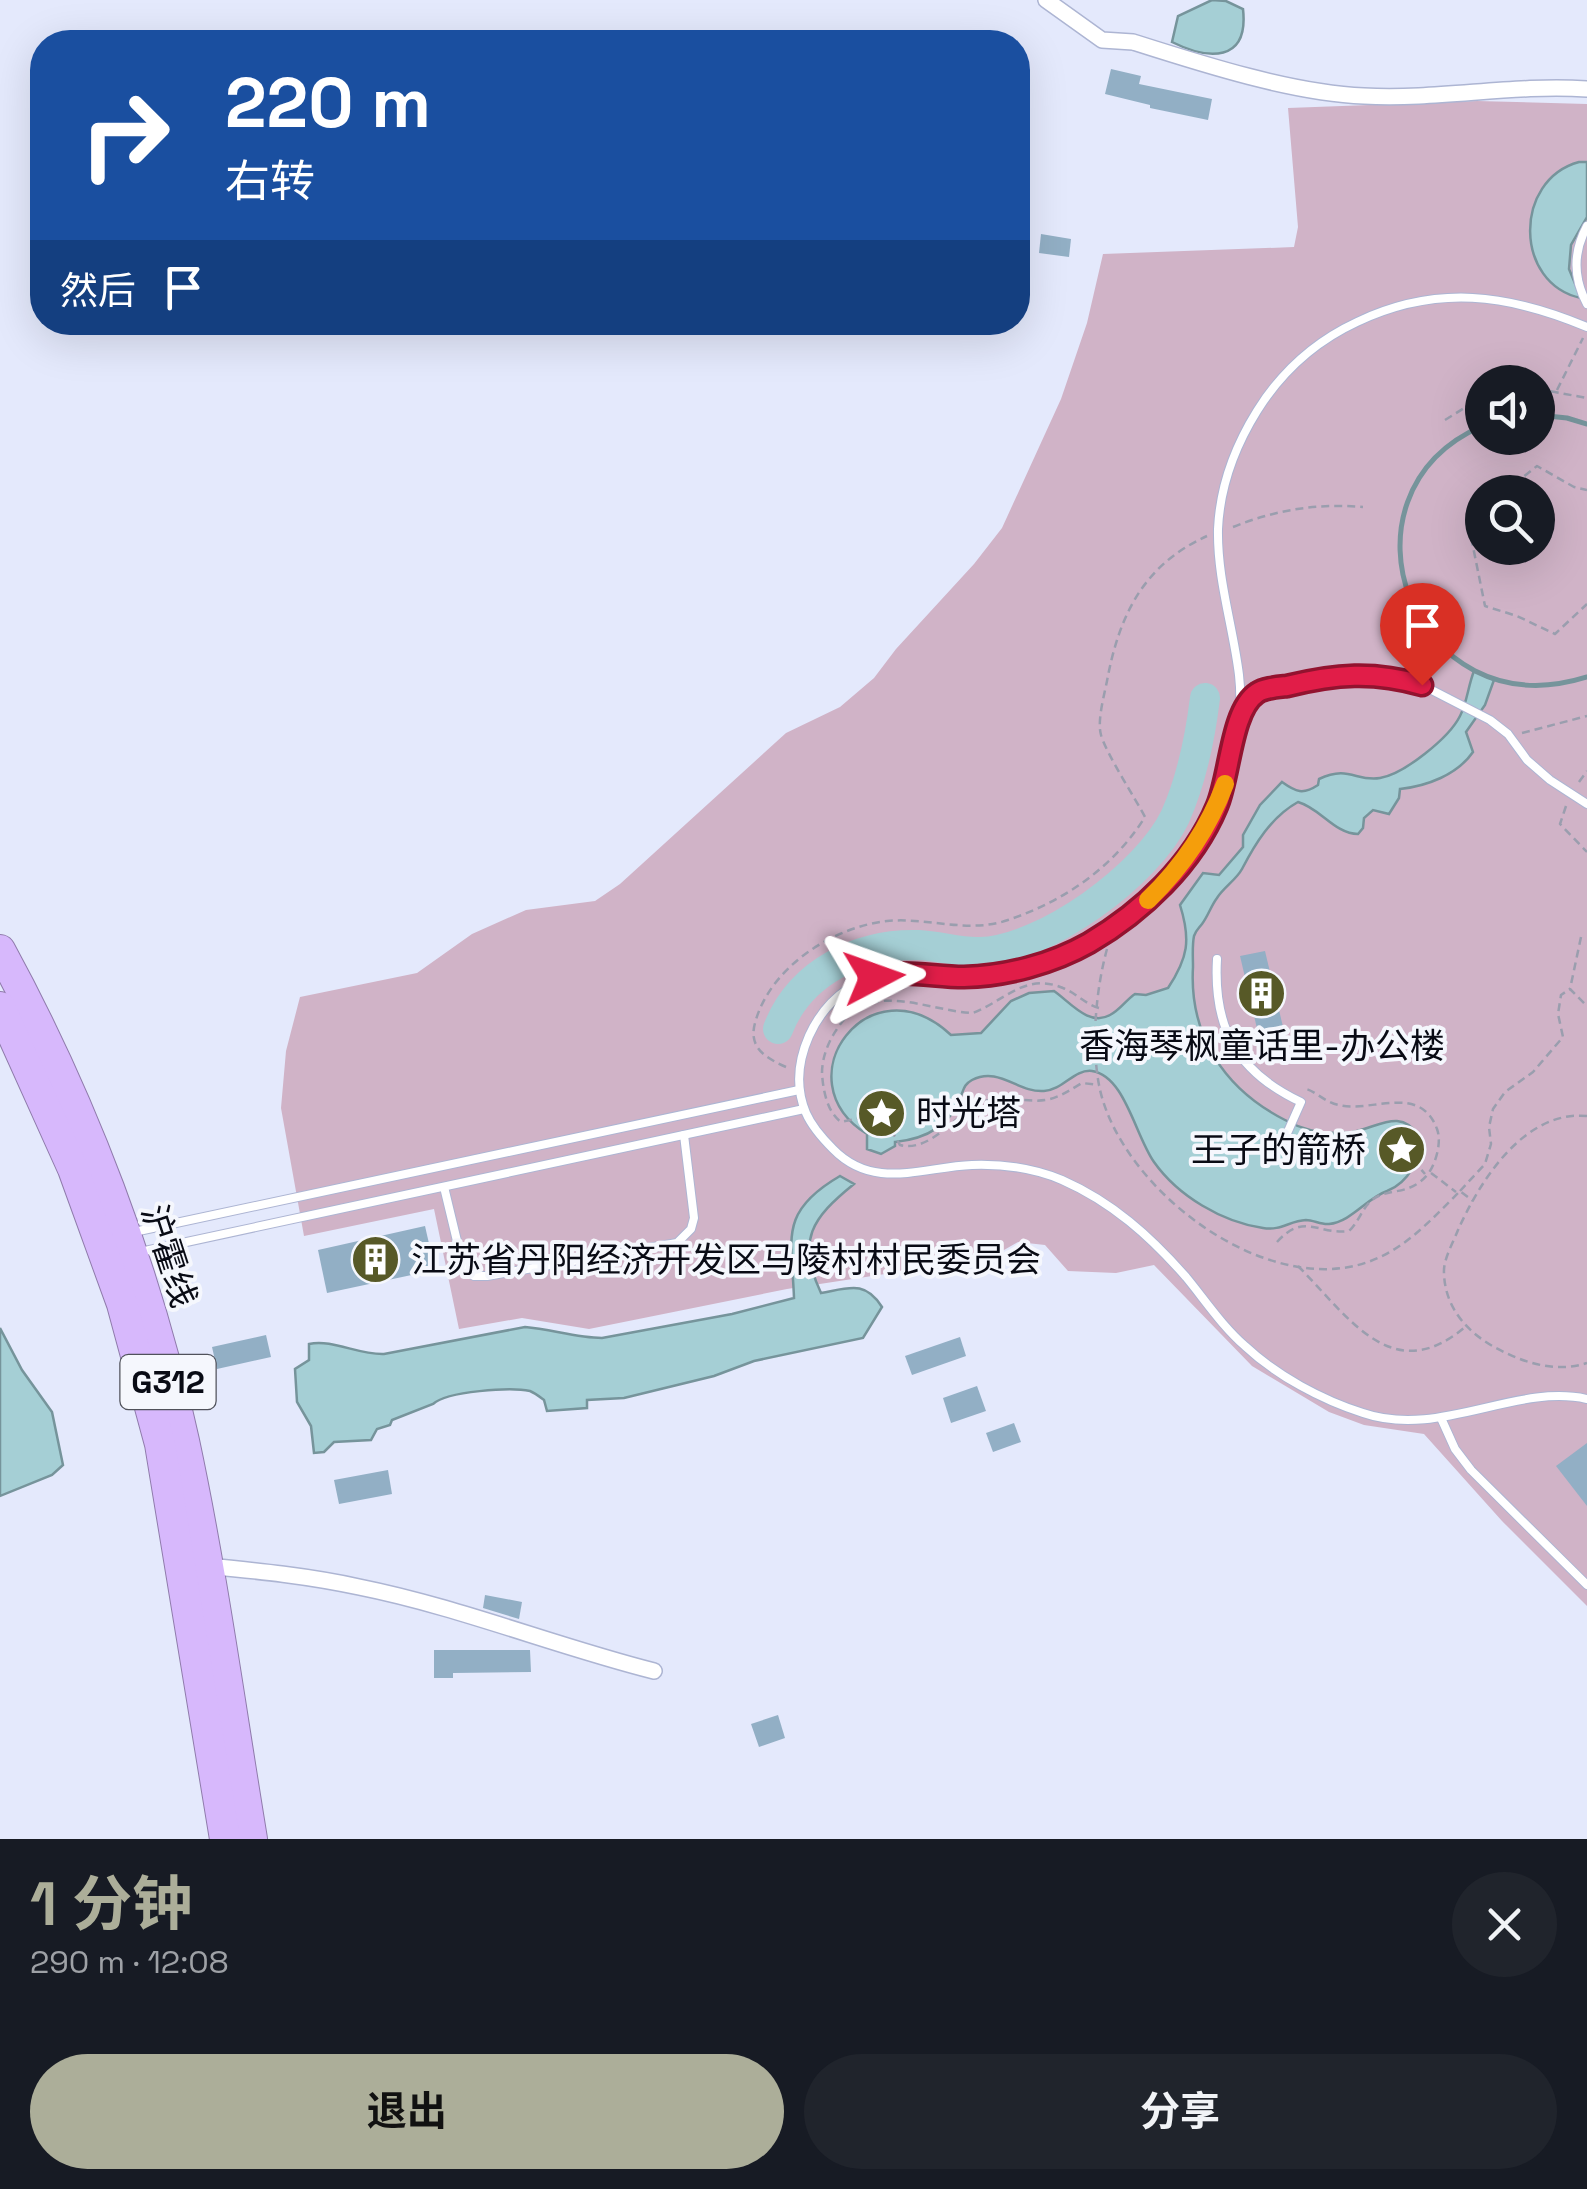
<!DOCTYPE html>
<html lang="zh">
<meta charset="utf-8">
<style>
:root{--surface:#171b24;--page:#20242c;--text:#f1f3f6;--muted:#9ea1a6;--accent:#acae99}
body{margin:0;font-family:"Space Grotesk","Noto Sans SC",sans-serif;background:var(--page);color:var(--text);height:100vh;display:flex;flex-direction:column;font-size:38px;white-space:nowrap}
*{box-sizing:border-box;margin:0}
p{font-size:32px;color:var(--muted)}
.icon{flex:none;width:55px;height:55px;fill:none;stroke:currentColor;stroke-width:2;stroke-linecap:round;stroke-linejoin:round}
.map{position:relative;height:1839px;overflow:hidden}
.panel{display:flex;flex-direction:column;background:var(--surface);flex:1}
.panel>*{flex:none}
.top-card{position:absolute;left:30px;top:30px;width:1000px;height:305px;border-radius:40px;box-shadow:0 10px 40px #0002;background:#1a4fa0;color:#fff;overflow:hidden}
.controls{position:absolute;left:1465px;top:365px;display:grid;gap:20px}
.controls a{display:grid;place-items:center;width:90px;height:90px;border-radius:50%;background:var(--surface);box-shadow:0 10px 40px #0002;font-size:50px}
.pin{position:absolute;display:grid;place-items:center;width:85px;height:85px;color:#fff;margin:-102px -42px;border-radius:50% 50% 50% 0;rotate:-45deg;box-shadow:0 0 10px #0007}
.pin .icon{rotate:45deg}
.me{position:absolute;width:110px;margin:-55px;rotate:86deg;stroke-linejoin:round;filter:drop-shadow(0 0 8px #0008)}
.turn{display:flex;align-items:center;gap:35px;height:210px;padding:0 30px;font-size:45px}
.turn .icon{width:130px;height:130px;stroke-width:2.5}
.turn b{display:block;font-size:70px;line-height:85px}
.then{display:flex;align-items:center;height:95px;padding:0 30px;background:#0003;gap:20px;font-size:38px}
.round{display:grid;place-items:center;flex:none;width:105px;height:105px;border-radius:52px;background:var(--page)}
.summary{display:flex;align-items:center;justify-content:space-between;height:170px;padding:0 30px}
h1{font-size:60px;font-weight:700;line-height:75px;color:var(--accent)}
.button{display:flex;gap:20px;margin-top:auto;padding:20px 30px}
.button a{flex:1;height:115px;border-radius:60px;background:var(--accent);color:#111;font-size:40px;font-weight:700;line-height:115px;text-align:center}
.button a+a{background:var(--page);color:var(--text)}
.map>svg:first-child{display:block}
.green{fill:#d0b3c7;fill-rule:evenodd}
.water{fill:#a5cfd5;stroke:#76949b;stroke-width:2.5}
.lines{fill:none;stroke-linecap:round;stroke-linejoin:round}
.stream{stroke:#76949b;stroke-width:5}
.river{stroke:#a5cfd5;stroke-width:30}
.building{fill:#92afc5}
.lane-casing{stroke:#adb5d3;stroke-width:10}
.street-casing{stroke:#adb5d3;stroke-width:18}
.highway-casing{stroke:#8f7bab;stroke-width:32}
.path{stroke:#9a9eae;stroke-width:2.5;stroke-dasharray:8 5;stroke-linecap:butt}
.lane{stroke:#fff;stroke-width:8}
.street{stroke:#fff;stroke-width:15}
.highway{stroke:#d7b8fc;stroke-width:30}
.route-casing{stroke:#92132f;stroke-width:25}
.route{stroke:#e11d48;stroke-width:18}
.slow{stroke:#f59e0b;stroke-width:18}
.labels{text-anchor:middle;dominant-baseline:central;stroke-width:8;stroke-linejoin:round;paint-order:stroke}
.shield{fill:#f5f7fd;stroke:#50525b;stroke-width:2.5}
.shield-label{font-size:32px;font-weight:bold;fill:#090b15}
.poi-label{font-size:35px;fill:#090b15;stroke:#f5f7fd;text-anchor:start}
.street-label{font-size:35px;fill:#090b15;stroke:#f5f7fd}
</style>
<div class="map">
<svg width="1587" height="1839" viewBox="0 0 1587 1839">
<rect width="100%" height="100%" fill="#e4e9fc"/>
<path class="green" d="M1477 101 1587 104V1606L1502 1521 1424 1434 1364 1425 1329 1412 1252 1366 1154 1265 1116 1273 1068 1271 1045 1245 1018 1242 990 1258 787 1289 589 1329 522 1318 459 1329 434 1209 304 1236 281 1108 286 1051 300 997 417 973 472 934 526 910 595 901 620 884 786 733 840 707 874 678 896 649 974 564 1002 528 1061 399 1087 323 1103 254 1294 247 1298 227 1288 108ZM1482 382H1538V438H1482ZM1482 492H1538V548H1482Z"/>
<g class="water">
<path d="M1212 0 1226 1 1243 9C1249 63 1208 60 1172 42L1178 16Z"/>
<path d="M1579 162H1587V217L1571 245 1569 269 1581 298C1514 284 1513 180 1579 162Z"/>
<path d="M1474 671 1494 680 1485 705 1466 732 1473 752C1457 775 1427 786 1400 789L1399 798 1389 814 1373 810 1364 818 1363 828 1358 834C1335 834 1320 808 1298 802 1271 817 1255 844 1242 869 1236 880 1224 887 1217 898 1211 906 1208 916 1202 924 1198 929 1196 930 1194 936 1192 946 1193 957 1193 967 1189 1035 1224 1089 1285 1120 1305 1131 1329 1135 1352 1132 1378 1128 1400 1107 1419 1136 1423 1157 1408 1183 1387 1191 1367 1198 1351 1222 1329 1224 1322 1225 1313 1220 1306 1220 1289 1221 1281 1231 1263 1228 1222 1222 1178 1196 1154 1162 1135 1135 1125 1076 1092 1071 1074 1069 1063 1090 1044 1091 1018 1093 999 1066 972 1080 963 1085 964 1090 960 1098 949 1128 924 1139 895 1142V1146L881 1154 867 1149V1134C780 1080 870 959 951 1035L981 1033 1011 1001 1029 993 1054 991C1070 1002 1089 1027 1110 1015 1120 1010 1126 1000 1135 994L1146 995 1168 988C1188 958 1191 940 1180 905L1203 873 1219 875 1243 847V835L1260 805 1282 782C1296 792 1303 795 1318 785L1319 779C1349 765 1356 782 1380 778 1404 774 1449 738 1460 716 1467 703 1468 686 1474 671Z"/>
<path d="M840 1176 854 1184C812 1218 796 1240 821 1293 849 1288 865 1280 882 1307L863 1338 754 1361 714 1376 624 1398 587 1400V1408L547 1411 544 1400C540 1397 535 1393 530 1391 511 1387 447 1391 433 1404L392 1420 390 1425 377 1429 371 1440 334 1442 324 1452 314 1453 311 1426 297 1402 295 1369 309 1360V1344C333 1339 358 1355 384 1354L525 1327C551 1329 576 1338 602 1338L732 1314 794 1298C792 1239 778 1212 840 1176Z"/>
<path d="M0 1328 22 1370 52 1412 63 1465 52 1475 0 1496Z"/>
</g>
<g class="lines">
<g class="stream">
<path d="M1538 415 1567 418 1587 424"/>
<path d="M1482 426C1325 495 1412 732 1587 677"/>
</g>
<path class="river" d="M778 1029C800 972 860 943 919 945 940 946 960 953 980 952 1045 950 1148 874 1175 817 1192 779 1200 739 1205 698"/>
</g>
<g class="building">
<path d="M1111 69 1141 76 1139 84 1212 99 1208 120 1150 108V105L1105 94Z"/>
<path d="M1041 234 1071 239 1069 257 1039 253Z"/>
<path d="M1265 951 1284 1031 1259 1037 1240 956Z"/>
<circle cx="1402" cy="1151" r="15"/>
<path d="M425 1226 435 1270 327 1293 318 1250Z"/>
<path d="M266 1335 271 1357 217 1369 212 1347Z"/>
<path d="M960 1337 966 1356 912 1375 905 1356Z"/>
<path d="M977 1386 986 1411 951 1423 943 1398Z"/>
<path d="M1014 1423 1021 1442 993 1452 986 1433Z"/>
<path d="M1587 1443V1506L1556 1466Z"/>
<path d="M388 1470 392 1494 339 1504 334 1480Z"/>
<path d="M485 1595 522 1602 519 1619 483 1608Z"/>
<path d="M434 1650H530L531 1672 453 1673V1678H434Z"/>
<path d="M778 1715 785 1738 759 1747 751 1724Z"/>
</g>
<g class="lines">
<defs>
<g id="lane">
<path d="M1587 226C1573 252 1573 278 1587 304"/>
<path d="M1587 327C1508 294 1437 284 1357 322 1314 342 1282 371 1257 411 1234 448 1220 486 1218 529 1217 579 1233 626 1239 675 1245 728 1229 794 1200 839 1163 894 1106 943 1042 963 1017 971 989 976 964 977 944 977 926 972 907 972 863 971 827 996 809 1036 798 1061 795 1087 806 1113 812 1127 822 1138 833 1149 874 1191 922 1167 972 1165 1002 1164 1034 1168 1062 1180 1112 1202 1150 1236 1186 1277 1205 1300 1222 1326 1245 1346 1277 1376 1322 1400 1363 1413 1439 1439 1516 1383 1587 1399"/>
<path d="M1239 715 1258 693 1328 677 1387 675 1422 685 1490 720 1508 734 1527 760 1550 780 1587 804"/>
<path d="M1217 959C1213 1028 1237 1072 1301 1102L1281 1147"/>
<path d="M444 1187 464 1270 474 1276H487L677 1243 691 1229 694 1218 684 1135"/>
<path d="M134 1232 799 1090"/>
<path d="M140 1252 804 1109"/>
<path d="M1441 1418 1455 1449 1471 1470 1587 1585"/>
</g>
<g id="street">
<path d="M1046 0 1102 40 1133 42C1202 64 1292 93 1364 96 1439 100 1513 84 1587 89"/>
<path d="M207 1566C258 1571 309 1576 359 1587 459 1607 555 1646 654 1671"/>
</g>
<g id="highway">
<path d="M0 950C83 1102 147 1271 184 1441 212 1572 230 1706 252 1839"/>
<path d="M0 1007 73 1169 122 1304 160 1444 225 1839"/>
</g>
</defs>
<use href="#lane" class="lane-casing"/>
<use href="#street" class="street-casing"/>
<use href="#highway" class="highway-casing"/>
<g class="path">
<path d="M1538 389 1587 398"/>
<path d="M1557 390 1583 338"/>
<path d="M1445 420 1482 397"/>
<path d="M1504 492 1537 466 1574 487 1587 490"/>
<path d="M1482 507 1467 517 1485 606 1517 616 1555 634 1587 604"/>
<path d="M1233 527C1275 510 1318 503 1363 507"/>
<path d="M1522 733 1587 716"/>
<path d="M1579 782 1587 771"/>
<path d="M1566 806 1560 824 1587 852"/>
<path d="M1581 937 1570 989 1587 1006"/>
<path d="M1107 949C1096 989 1091 1043 1099 1085 1119 1190 1273 1306 1378 1258 1410 1244 1436 1215 1460 1191L1473 1201"/>
<path d="M1099 1008C1085 1004 1076 993 1063 988 1026 972 1004 1001 973 1013 926 1011 870 978 837 1029 828 1042 822 1058 822 1073 823 1090 827 1112 841 1122 878 1114 881 1112 900 1145 931 1153 956 1113 982 1102 1002 1094 1025 1103 1046 1100 1060 1097 1070 1090 1082 1083L1099 1085"/>
<path d="M786 1067C766 1058 748 1048 755 1023 770 967 833 927 887 921 928 917 968 934 1008 920 1064 901 1113 868 1145 817 1135 798 1106 753 1101 735 1097 721 1104 696 1107 681 1119 616 1143 565 1207 536"/>
<path d="M1587 1116C1524 1110 1480 1181 1458 1230 1453 1243 1443 1260 1444 1273 1445 1312 1473 1338 1506 1353 1531 1365 1560 1372 1587 1363"/>
<path d="M1413 1160 1425 1174"/>
<path d="M1431 1173 1456 1192"/>
<path d="M1460 1191 1485 1164 1491 1144 1489 1127 1493 1109 1505 1092 1533 1072 1563 1037 1558 1014 1561 995 1570 989"/>
<path d="M1277 1242C1304 1212 1318 1235 1349 1231 1359 1222 1362 1208 1372 1200 1388 1187 1409 1197 1428 1174 1436 1163 1442 1142 1437 1129 1420 1083 1372 1113 1339 1105 1326 1103 1315 1091 1306 1089"/>
<path d="M1298 1266C1348 1316 1392 1389 1465 1327"/>
</g>
<use href="#lane" class="lane"/>
<use href="#street" class="street"/>
<use href="#highway" class="highway"/>
</g>
<g class="lines">
<defs>
<path id="route" d="M874 977C905 969 933 977 964 977 1006 976 1052 964 1089 943 1142 912 1193 864 1217 806 1230 776 1231 710 1257 693 1264 688 1278 687 1287 686 1336 674 1373 671 1422 685"/>
</defs>
<use href="#route" class="route-casing"/>
<use href="#route" class="route"/>
<path class="slow" d="M1148 900C1183 866 1208 830 1225 784"/>
</g>
<defs>
<symbol id="building-disc" viewBox="-11 -11 22 22"><circle r="9.5" fill="#575927" stroke="#f5f7fd"/><path d="M-4-6H4V6H1V3H-1V6H-4ZM-2.5-4.3h1.7v1.8h-1.7ZM.8-4.3h1.7v1.8H.8ZM-2.5-1h1.7V.8h-1.7ZM.8-1h1.7V.8H.8Z" fill="#fff"/></symbol>
<symbol id="sight-disc" viewBox="-11 -11 22 22"><circle r="9.5" fill="#575927" stroke="#f5f7fd"/><path d="M0-6L1.8-2.2L6-1.7L2.9 1.2L3.7 5.4L0 3.3L-3.7 5.4L-2.9 1.2L-6-1.7L-1.8-2.2Z" fill="#fff"/></symbol>
</defs>
<g fill-rule="evenodd">
<use href="#building-disc" x="1234" y="966" width="55" height="55"/>
<use href="#sight-disc" x="854" y="1086" width="55" height="55"/>
<use href="#sight-disc" x="1374" y="1122" width="55" height="55"/>
<use href="#building-disc" x="348" y="1232" width="55" height="55"/>
</g>
<g class="labels">
<rect class="shield" x="120.5" y="1355" width="95" height="54" rx="8"/>
<g class="shield-label">
<text x="168" y="1382">G312</text>
</g>
<g class="poi-label">
<text x="1262" y="1046" text-anchor="middle">香海琴枫童话里-办公楼</text>
<text x="916" y="1113">时光塔</text>
<text x="1366" y="1150" text-anchor="end">王子的箭桥</text>
<text x="411" y="1260">江苏省丹阳经济开发区马陵村村民委员会</text>
</g>
<g class="street-label">
<text transform="translate(169 1256) rotate(72)">沪霍线</text>
</g>
</g>
</svg>
<div class="controls">
<a><svg class="icon" aria-label="sound" viewBox="0 0 24 24"><path d="M4 9h4l5-4v14l-5-4H4zM17 9q2 3 0 6"/></svg></a>
<a><svg class="icon" aria-label="search" viewBox="0 0 24 24"><circle cx="10" cy="10" r="6"/><path d="M15 15l6 6"/></svg></a>
</div>
<div class="pin" style="left:1422px;top:685px;background:#d93025"><svg class="icon" aria-label="arrive" viewBox="0 0 24 24"><path d="M6 21V4h12l-3 4 3 4H6"/></svg></div>
<svg class="me" style="left:874px;top:977px" viewBox="-20 -20 40 40"><path d="M0-17L14 15 0 8-14 15z" fill="#e11d48" stroke="#fff" stroke-width="4"/></svg>
<div class="top-card">
<div class="turn"><svg class="icon" aria-label="right" viewBox="0 0 24 24"><path d="M7 20v-9h11M14 6l5 5-5 5"/></svg><div><b>220 m</b>右转</div></div>
<div class="then">然后<svg class="icon" aria-label="arrive" viewBox="0 0 24 24"><path d="M6 21V4h12l-3 4 3 4H6"/></svg></div>
</div>
</div>
<section class="panel">
<div class="summary"><div><h1>1 分钟</h1><p>290 m · 12:08</p></div><a class="round"><svg class="icon" aria-label="close" viewBox="0 0 24 24"><path d="M6 6l12 12M18 6L6 18"/></svg></a></div>
<div class="button"><a>退出</a><a>分享</a></div>
</section>
